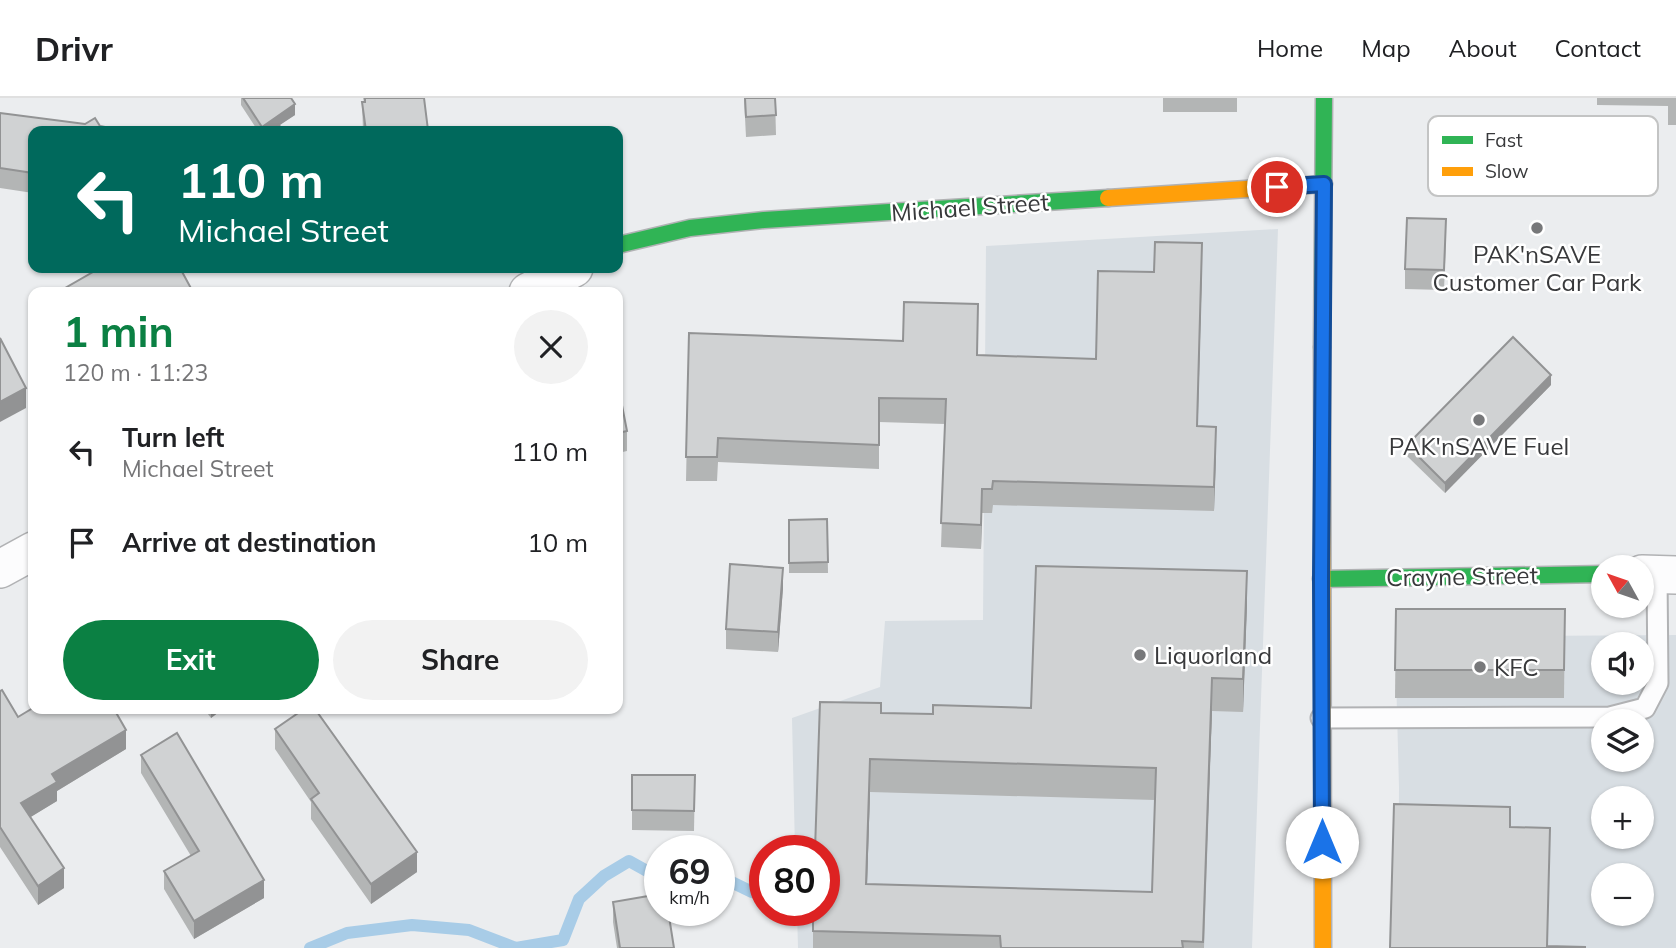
<!DOCTYPE html>
<meta charset="utf-8">
<style>
:root{--surface:#fff;--page:#f2f2f2;--text:#202124;--muted:#757577;--line:#e0e0e0;--accent:#0b8043}
body{margin:0;font-family:Mulish,sans-serif;background:var(--page);color:var(--text);height:100vh;display:flex;flex-direction:column;font-size:26px;white-space:nowrap}
*{box-sizing:border-box;margin:0}
p{font-size:23px;color:var(--muted)}
.icon{flex:none;width:38px;height:38px;fill:none;stroke:currentColor;stroke-width:2;stroke-linecap:round;stroke-linejoin:round}
.map{position:relative;flex:1;overflow:hidden}
.sheet{position:absolute;left:28px;top:189px;width:595px;height:427px;display:flex;flex-direction:column;background:var(--surface);border-radius:14px;box-shadow:0 2px 5px #0004}
.sheet>*{flex:none}
.banner{position:absolute;left:28px;top:28px;width:595px;height:147px;border-radius:14px;box-shadow:0 2px 5px #0004;background:#00695c;color:#fff;overflow:hidden}
.needle{width:46px;rotate:310deg}
.controls{position:absolute;left:1591px;top:457px;display:grid;gap:14px}
.controls a{display:grid;place-items:center;width:63px;height:63px;border-radius:50%;background:var(--surface);box-shadow:0 2px 5px #0004;font-size:35px}
.speed{position:absolute;left:644px;top:737px;display:flex;gap:14px;font-size:35px;font-weight:700;text-align:center}
.speed>*{display:grid;place-content:center;width:91px;height:91px;border-radius:50%;background:var(--surface);box-shadow:0 2px 5px #0004;line-height:1}
.speed small{font-size:18px;font-weight:400}
.speed .limit{border:10px solid #d22;background:#fff;color:#111}
.pin{position:absolute;display:grid;place-items:center;width:60px;height:60px;color:#fff;margin:-30px;border:4px solid #fff;border-radius:50%;box-shadow:0 2px 7px #0007}
.me{position:absolute;width:77px;margin:-38px;rotate:0deg;stroke-linejoin:round;filter:drop-shadow(0 0 5px #0008)}
.turn{display:flex;align-items:center;gap:24px;height:147px;padding:0 35px;font-size:32px}
.turn .icon{width:91px;height:91px;stroke-width:2.5}
.turn b{display:block;font-size:49px;line-height:60px}
.round{display:grid;place-items:center;flex:none;width:74px;height:74px;border-radius:37px;background:var(--page)}
.summary{display:flex;align-items:center;justify-content:space-between;height:119px;padding:0 35px}
h1{font-size:42px;font-weight:700;line-height:52px;color:var(--accent)}
.cta{display:flex;gap:14px;margin-top:auto;padding:14px 35px}
.cta a{flex:1;height:80px;border-radius:42px;background:var(--accent);color:#fff;font-size:28px;font-weight:700;line-height:80px;text-align:center}
.cta a+a{background:var(--page);color:var(--text)}
ul{padding:0;list-style:none}
li{display:flex;align-items:center;gap:21px;height:91px;padding:0 35px}
li div{flex:1}
li b{display:block;font-size:26px}
li em{font-style:normal}
header{display:flex;align-items:center;gap:42px;box-sizing:border-box;height:98px;padding:0 35px;background:var(--surface);border-bottom:2px solid var(--line)}
header strong{font-size:33px}
nav{display:flex;gap:38px;margin-inline-start:auto;font-size:24px}
.map>svg:first-child{display:block}
.built{fill:#d8dee3;fill-rule:evenodd}
.lines{fill:none;stroke-linecap:round;stroke-linejoin:round}
.stream{stroke:#a8cce7;stroke-width:12}
.lane-casing{stroke:#b1b2b4;stroke-width:23}
.street-casing{stroke:#b1b2b4;stroke-width:40}
.fast-casing{stroke:#b1b2b4;stroke-width:19}
.slow-casing{stroke:#b1b2b4;stroke-width:19}
.lane{stroke:#fcfcfd;stroke-width:19}
.street{stroke:#fcfcfd;stroke-width:37}
.fast{stroke:#30b455;stroke-width:16}
.slow{stroke:#ff9f0a;stroke-width:16}
.wall{fill:#b3b5b5;fill-rule:evenodd}
.shaded-wall{fill:#929394}
.building{fill:#d0d2d3;stroke:#929394;stroke-width:2;fill-rule:evenodd}
.route-casing{stroke:#114b97;stroke-width:18}
.route{stroke:#1a73e8;stroke-width:12}
.poi-dot{fill:#77787a;stroke:#fff;stroke-width:2.5}
.labels{text-anchor:middle;dominant-baseline:central;stroke-width:5;stroke-linejoin:round;paint-order:stroke}
.street-label{font-size:24px;fill:#38393b;stroke:#fff}
.poi-label{font-size:24px;fill:#38393b;stroke:#fff}
.key{fill:#fff;stroke:#c3c4c4;stroke-width:2}
.key-label{font-size:19px;fill:#38393b}
</style>
<header>
<strong>Drivr</strong>
<nav><a>Home</a><a>Map</a><a>About</a><a>Contact</a></nav>
</header>
<div class="map">
<svg width="1676" height="850" viewBox="0 0 1676 850">
<rect width="100%" height="100%" fill="#ebedef"/>
<g class="built">
<path d="M1278 131 1252 850H798L797 812H824V752H795L792 620 880 589 885 523 983 522 986 148Z"/>
<path d="M1676 537V850H1398L1399 689 1395 539ZM1603 546H1642V584H1603ZM1603 623H1642V662H1603ZM1603 700H1642V738H1603ZM1603 777H1642V816H1603Z"/>
</g>
<g class="lines">
<g class="stream">
<path d="M719 778 752 794 765 796"/>
<path d="M310 850 347 835 412 827 469 832 516 850 563 842 579 801 604 778 629 763 656 778 660 777"/>
</g>
<defs>
<path id="lane" d="M1321 620 1610 619 1645 610 1658 585 1657 476"/>
<g id="street">
<path d="M528 194 574 170"/>
<path d="M0 471 33 453"/>
<path d="M1642 476 1676 477"/>
</g>
<g id="fast">
<path d="M618 147 690 130 764 122 1108 100"/>
<path d="M1322 249 1324 0"/>
<path d="M1321 481 1603 476"/>
</g>
<g id="slow">
<path d="M1108 100 1324 86"/>
<path d="M1322 249 1323 850"/>
</g>
</defs>
<use href="#lane" class="lane-casing"/>
<use href="#street" class="street-casing"/>
<use href="#fast" class="fast-casing"/>
<use href="#slow" class="slow-casing"/>
<use href="#lane" class="lane"/>
<use href="#street" class="street"/>
<use href="#fast" class="fast"/>
<use href="#slow" class="slow"/>
</g>
<g class="wall">
<path d="M241 0H291L295 17 279 27 283 33H258L241 7Z"/>
<path d="M363 0H424L428 33H363L362 4H364Z"/>
<path d="M744 0H775L776 37 746 39Z"/>
<rect x="1163" y="0" width="74" height="14"/>
<path d="M1597 0H1676V27H1668V8L1597 7Z"/>
<path d="M0 15 100 28 105 33H33V95L0 90Z"/>
<path d="M1446 141 1444 192 1405 191V171Z"/>
<path d="M1202 169 1197 328 1216 353 1214 413 993 407 992 415H982L981 451 941 449 945 326 879 324V371L718 364 717 383H686L689 235 978 257 1096 261 1154 174Z"/>
<path d="M618 287 627 333V353L618 355Z"/>
<path d="M1551 287 1445 395 1407 358V347Z"/>
<path d="M827 421 828 475H789V422Z"/>
<path d="M783 490 778 554 726 551V531Z"/>
<path d="M1247 506 1243 614 1212 613 1204 850H813V812L881 615 933 616 1031 610ZM870 694 1155 702 1152 794 867 786Z"/>
<path d="M1396 511H1565L1564 600H1395Z"/>
<path d="M0 593 18 619 126 651 57 693V703L30 719 64 790 38 807 0 749Z"/>
<path d="M204 611H223L211 620Z"/>
<path d="M275 631 417 774 371 806 311 721V704L275 651Z"/>
<path d="M141 657 264 800 194 841 164 791V773L191 758 141 675Z"/>
<path d="M632 677H695L694 733 632 732Z"/>
<path d="M613 804 674 850H617L613 824Z"/>
</g>
<g class="shaded-wall">
<path d="M295 6V17L271 33H262V29Z"/>
<path d="M1202 145V169L1197 353V328Z"/>
<path d="M1551 277V287L1445 395V385Z"/>
<path d="M26 290V310L0 324V304Z"/>
<path d="M1216 329V353L1214 413V389Z"/>
<path d="M982 391V415L981 451V427Z"/>
<path d="M783 470V490L778 554V534Z"/>
<path d="M1247 473V506L1243 614V581Z"/>
<path d="M1212 580V613L1203 850Z"/>
<path d="M211 611H223L211 620Z"/>
<path d="M126 632V651L57 693V703L21 725V705L52 676Z"/>
<path d="M870 661V694L866 818V786Z"/>
<path d="M417 754V774L371 806V786Z"/>
<path d="M64 770V790L38 807V788Z"/>
<path d="M264 782V800L194 841V823Z"/>
</g>
<g class="building">
<path d="M243 0H291L295 6 262 29Z"/>
<path d="M365 0H424L428 32 416 33H366L362 4H365Z"/>
<path d="M745 0H775L776 17 746 19Z"/>
<path d="M0 15 85 26 95 20 100 28 105 29 103 33H33V75L0 70Z"/>
<path d="M279 27 283 33H270Z"/>
<path d="M1407 120 1446 121 1444 172 1405 171Z"/>
<path d="M1155 144 1202 145 1197 328 1216 329 1214 389 993 383 992 391H982L981 427 941 425 946 301 879 300V347L718 340 717 359H686L689 235 903 243 904 204 978 206 977 257 1096 261 1098 173 1154 174Z"/>
<path d="M100 170H180L193 194H61L60 193Z"/>
<path d="M1513 239 1551 277 1445 385 1407 347Z"/>
<path d="M0 240 26 290 0 304Z"/>
<path d="M618 287 627 333 618 335Z"/>
<path d="M827 421 828 464 789 465V422Z"/>
<path d="M730 466 783 470 778 534 726 531Z"/>
<path d="M1036 468 1247 473 1243 581 1212 580 1203 844 1182 843 1183 850H1001L1000 838 813 833V812H824V752H815L820 604 881 605V615L933 616V607L1031 610ZM870 661 1156 670 1152 794 866 786Z"/>
<path d="M1396 511H1565L1564 572H1395Z"/>
<path d="M2 592 18 619 33 610 114 611 126 632 52 676 57 684 21 705 64 770 38 788 0 729V593Z"/>
<path d="M304 611H315L417 754 371 786 311 701 319 695 275 631Z"/>
<path d="M177 635 264 782 194 823 164 773 199 753 141 657Z"/>
<path d="M632 677H695L694 713 632 712Z"/>
<path d="M1394 706 1510 709V729L1550 730 1547 848 1585 849V850H1390Z"/>
<path d="M660 796V812H668L674 850H620L613 804Z"/>
</g>
<g class="lines">
<defs>
<path id="route" d="M1277 89 1324 86 1321 481 1322 744"/>
</defs>
<use href="#route" class="route-casing"/>
<use href="#route" class="route"/>
</g>
<g class="poi-dot">
<circle cx="1537" cy="130" r="7"/>
<circle cx="1479" cy="322" r="7"/>
<circle cx="1140" cy="557" r="7"/>
<circle cx="1480" cy="569" r="7"/>
</g>
<g class="labels">
<g class="street-label">
<text transform="translate(970 109) rotate(-4)">Michael Street</text>
<text transform="translate(1462 478) rotate(-1)">Crayne Street</text>
</g>
<g class="poi-label">
<text x="1537" y="156">PAK'nSAVE<tspan x="1537" dy="28">Customer Car Park</tspan></text>
<text x="1479" y="348">PAK'nSAVE Fuel</text>
<text x="1154" y="557" text-anchor="start">Liquorland</text>
<text x="1494" y="569" text-anchor="start">KFC</text>
</g>
</g>
<rect x="1428" y="18" width="230" height="80" rx="10" class="key"/>
<rect x="1442" y="38" width="31" height="8" fill="#30b455"/>
<rect x="1442" y="69" width="31" height="9" fill="#ff9f0a"/>
<g class="key-label">
<text x="1485" y="49">Fast</text>
<text x="1485" y="80">Slow</text>
</g>
</svg>
<div class="controls">
<a><svg class="needle" viewBox="-14 -14 28 28"><path d="M0-13l5 13h-10z" fill="#e53935"/><path d="M0 13l5-13h-10z" fill="#757577"/></svg></a>
<a><svg class="icon" aria-label="sound" viewBox="0 0 24 24"><path d="M4 9h4l5-4v14l-5-4H4zM17 9q2 3 0 6"/></svg></a>
<a><svg class="icon" aria-label="layers" viewBox="0 0 24 24"><path d="M12 4l9 5-9 5-9-5zM3 14l9 5 9-5"/></svg></a>
<a>+</a>
<a>−</a>
</div>
<div class="speed"><div>69<small>km/h</small></div><div class="limit">80</div></div>
<div class="pin" style="left:1277px;top:89px;background:#d93025"><svg class="icon" aria-label="arrive" viewBox="0 0 24 24"><path d="M6 21V4h12l-3 4 3 4H6"/></svg></div>
<svg class="me" style="left:1322px;top:744px" viewBox="-20 -20 40 40"><circle r="19" fill="#fff"/><path d="M0-13L10 11 0 6-10 11z" fill="#1a73e8"/></svg>
<div class="banner">
<div class="turn"><svg class="icon" aria-label="left" viewBox="0 0 24 24"><path d="M17 20v-9H6M10 6l-5 5 5 5"/></svg><div><b>110 m</b>Michael Street</div></div>
</div>
<section class="sheet">
<div class="summary"><div><h1>1 min</h1><p>120 m · 11:23</p></div><a class="round"><svg class="icon" aria-label="close" viewBox="0 0 24 24"><path d="M6 6l12 12M18 6L6 18"/></svg></a></div>
<ul>
<li><svg class="icon" aria-label="left" viewBox="0 0 24 24"><path d="M17 20v-9H6M10 6l-5 5 5 5"/></svg><div><b>Turn left</b><p>Michael Street</p></div><em>110 m</em></li>
<li><svg class="icon" aria-label="arrive" viewBox="0 0 24 24"><path d="M6 21V4h12l-3 4 3 4H6"/></svg><div><b>Arrive at destination</b></div><em>10 m</em></li>
</ul>
<div class="cta"><a>Exit</a><a>Share</a></div>
</section>
</div>
